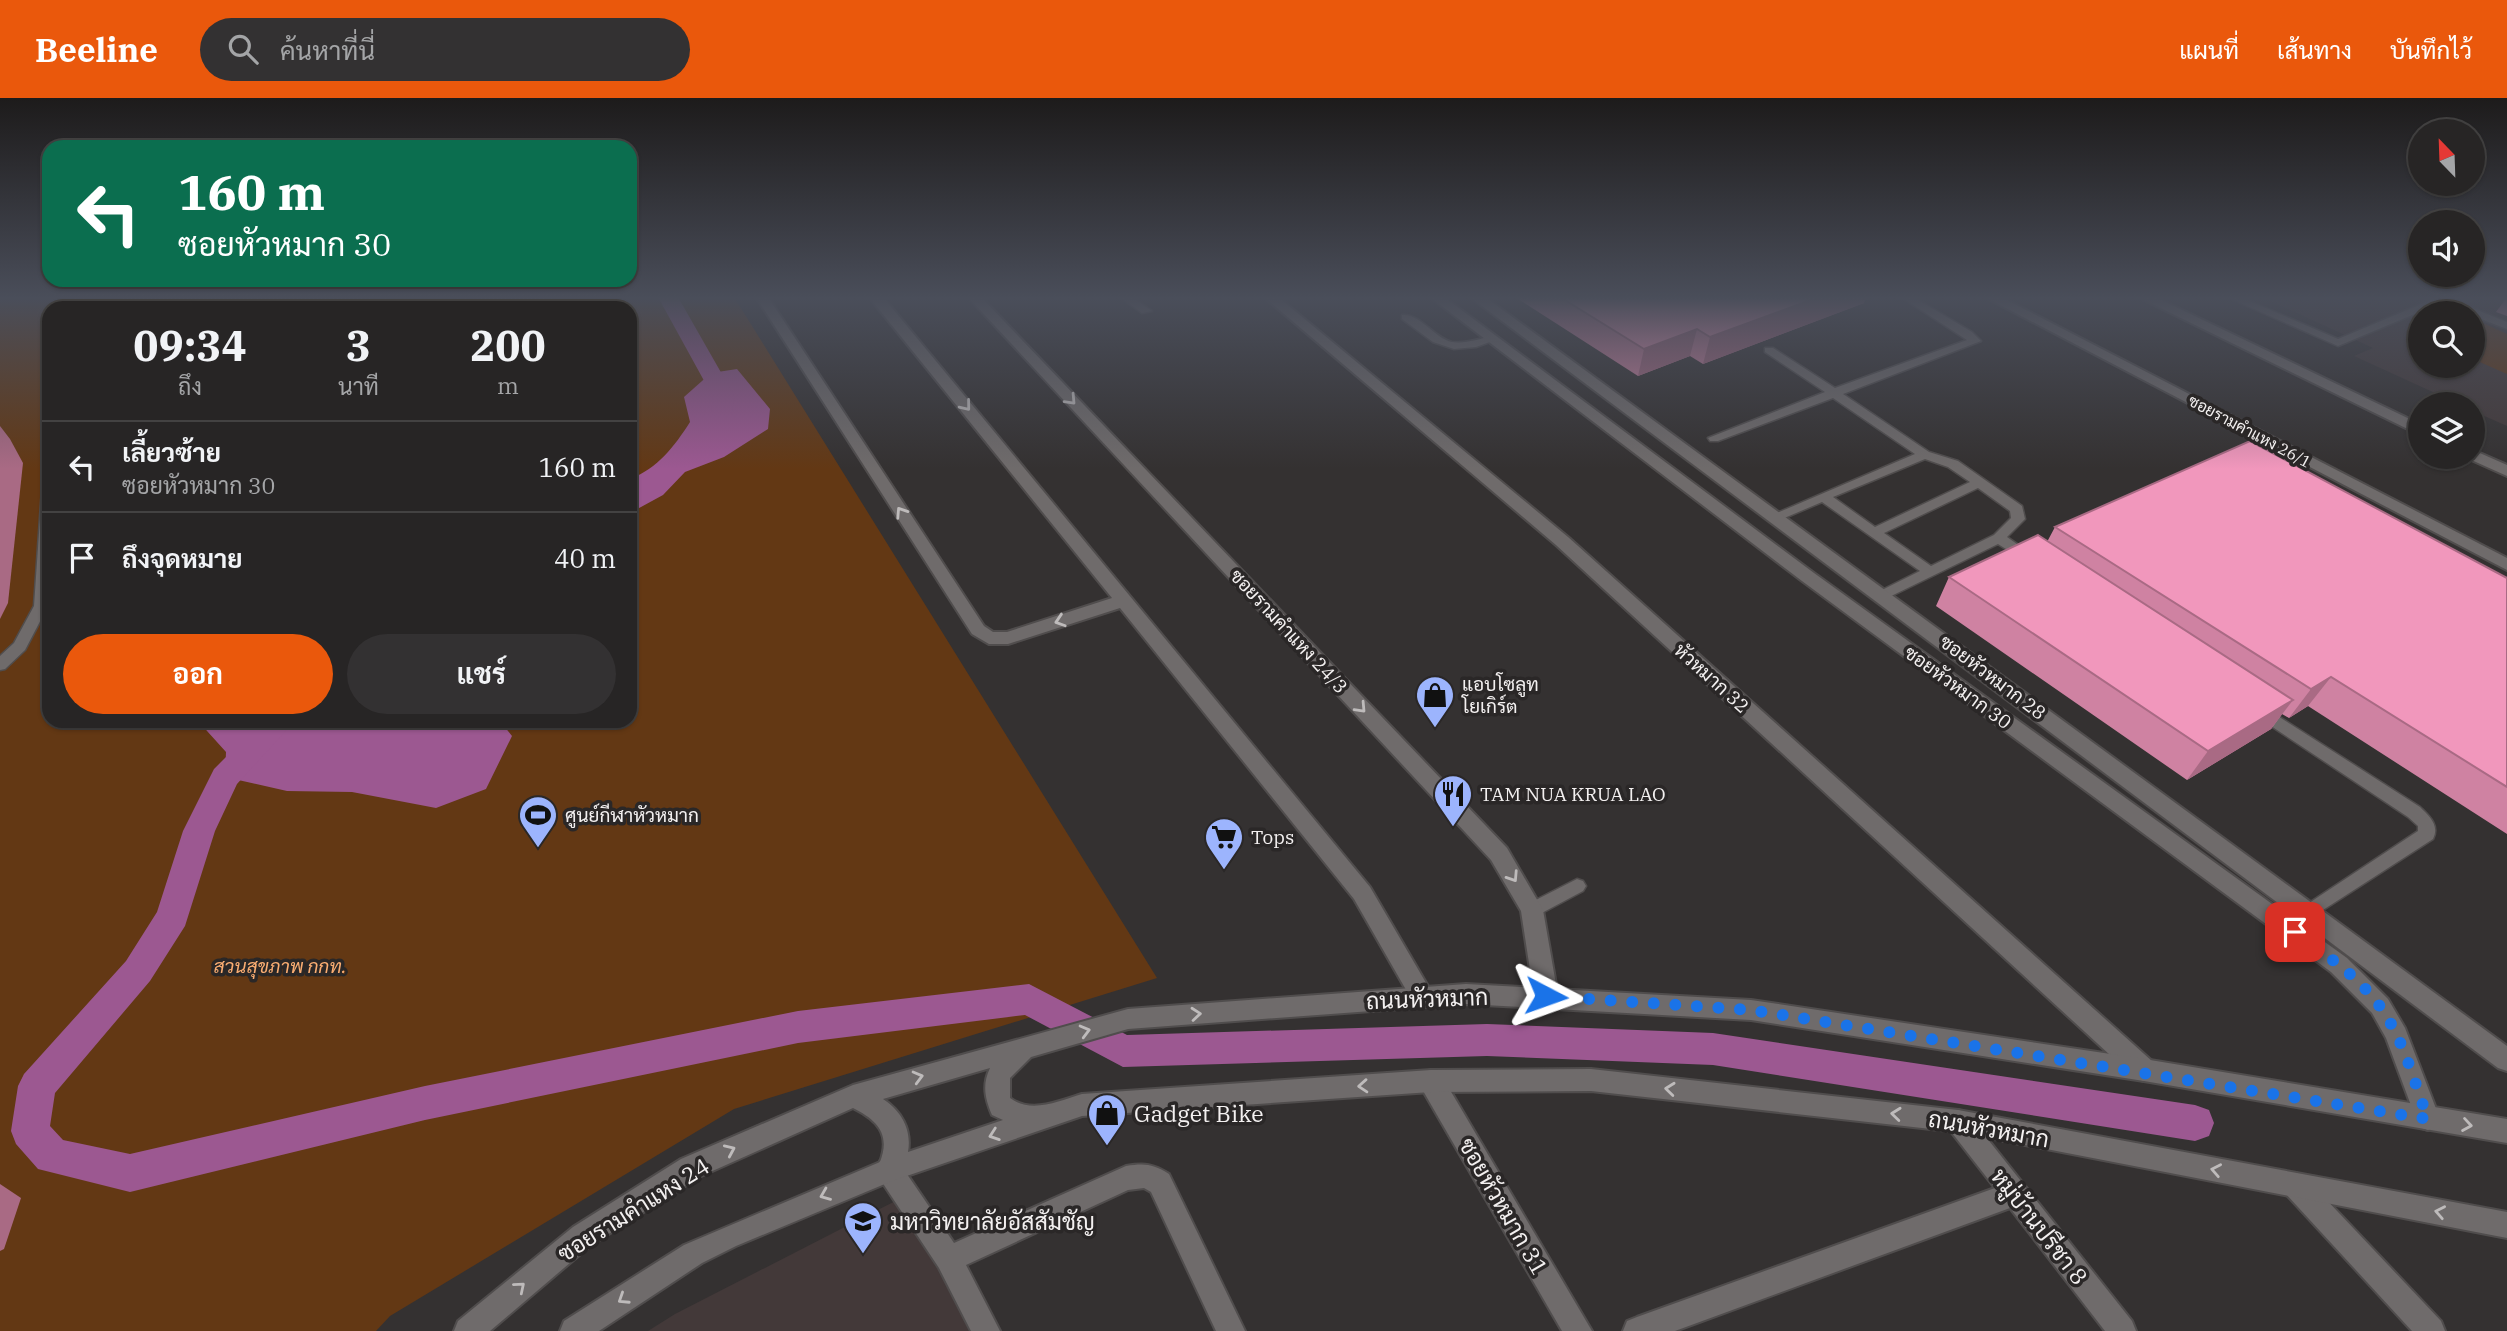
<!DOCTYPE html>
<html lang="th">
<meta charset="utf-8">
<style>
:root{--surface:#272525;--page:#333132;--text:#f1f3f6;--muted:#a4a5a7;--line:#434242;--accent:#ea580c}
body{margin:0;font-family:"IBM Plex Serif",Sarabun,serif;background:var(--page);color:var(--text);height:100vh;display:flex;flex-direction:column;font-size:26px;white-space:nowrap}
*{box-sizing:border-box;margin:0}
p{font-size:23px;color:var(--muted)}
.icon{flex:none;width:38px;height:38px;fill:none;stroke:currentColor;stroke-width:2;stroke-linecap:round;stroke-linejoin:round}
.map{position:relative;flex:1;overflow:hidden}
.side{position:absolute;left:42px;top:203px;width:595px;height:427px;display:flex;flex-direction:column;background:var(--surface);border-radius:21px;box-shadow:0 2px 5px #0004,0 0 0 2px var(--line)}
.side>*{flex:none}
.banner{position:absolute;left:42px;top:42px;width:595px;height:147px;border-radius:21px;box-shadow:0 2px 5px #0004,0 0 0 2px var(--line);background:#0b6e4f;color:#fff;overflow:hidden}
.needle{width:46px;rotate:337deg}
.fabs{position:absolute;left:2408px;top:21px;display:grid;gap:14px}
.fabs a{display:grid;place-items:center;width:77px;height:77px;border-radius:50%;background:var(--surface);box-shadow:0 2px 5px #0004,0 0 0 2px var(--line);font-size:35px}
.pin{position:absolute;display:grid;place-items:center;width:60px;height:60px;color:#fff;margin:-30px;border-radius:14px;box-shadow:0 4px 10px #0006}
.me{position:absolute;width:77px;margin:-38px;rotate:94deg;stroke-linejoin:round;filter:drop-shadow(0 0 5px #0008)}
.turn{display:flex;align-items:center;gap:24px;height:147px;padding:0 21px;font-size:32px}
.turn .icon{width:91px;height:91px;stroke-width:2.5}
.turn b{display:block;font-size:49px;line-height:60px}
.eta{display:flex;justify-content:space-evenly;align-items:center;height:119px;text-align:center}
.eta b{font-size:42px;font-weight:700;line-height:49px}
.button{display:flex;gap:14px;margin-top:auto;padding:14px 21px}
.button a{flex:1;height:80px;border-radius:42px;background:var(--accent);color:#fff;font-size:28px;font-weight:700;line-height:80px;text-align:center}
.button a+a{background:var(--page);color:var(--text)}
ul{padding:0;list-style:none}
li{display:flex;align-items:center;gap:21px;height:91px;padding:0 21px;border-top:2px solid var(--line)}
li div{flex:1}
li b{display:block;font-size:26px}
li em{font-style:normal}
header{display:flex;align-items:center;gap:42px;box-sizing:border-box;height:98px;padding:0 35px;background:var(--accent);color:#fff}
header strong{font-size:33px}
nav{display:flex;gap:38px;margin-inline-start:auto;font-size:24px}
.search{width:490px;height:63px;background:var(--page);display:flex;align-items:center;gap:18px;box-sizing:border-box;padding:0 24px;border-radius:38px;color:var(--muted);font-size:26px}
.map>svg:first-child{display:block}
.built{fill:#433939;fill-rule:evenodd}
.green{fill:#633814;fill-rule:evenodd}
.water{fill:#9c5891}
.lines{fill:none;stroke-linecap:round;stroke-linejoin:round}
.canal{fill:#9c5891;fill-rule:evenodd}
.service-casing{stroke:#504d4d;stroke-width:3}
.minor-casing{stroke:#504d4d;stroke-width:4}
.tertiary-casing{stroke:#504d4d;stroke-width:4}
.secondary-casing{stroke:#504d4d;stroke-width:4}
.service{fill:#6f6b6b;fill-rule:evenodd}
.minor{fill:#6f6b6b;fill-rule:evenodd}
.tertiary{fill:#6f6b6b;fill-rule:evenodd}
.secondary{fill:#6f6b6b;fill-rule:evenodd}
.wall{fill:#cf82a2}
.shaded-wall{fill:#a96a84}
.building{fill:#f197bc;stroke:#a96a84;stroke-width:2}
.oneway{stroke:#bebbbb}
.route{stroke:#1a73e8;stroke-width:12;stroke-dasharray:0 21.6}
.labels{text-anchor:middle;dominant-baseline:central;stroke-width:7;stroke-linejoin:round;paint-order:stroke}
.far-street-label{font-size:16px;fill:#f3f0f0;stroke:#2a2727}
.street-label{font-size:19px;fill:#f3f0f0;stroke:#2a2727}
.poi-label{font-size:19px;fill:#f3f0f0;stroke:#2a2727;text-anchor:start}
.park-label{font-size:19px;font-style:italic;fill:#faad72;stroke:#2a2727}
.near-street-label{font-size:23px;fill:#f3f0f0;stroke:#2a2727}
.near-poi-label{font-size:23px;fill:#f3f0f0;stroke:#2a2727;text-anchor:start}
</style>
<header>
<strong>Beeline</strong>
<div class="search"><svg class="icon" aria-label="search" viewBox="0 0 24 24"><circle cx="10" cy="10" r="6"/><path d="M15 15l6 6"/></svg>ค้นหาที่นี่</div>
<nav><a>แผนที่</a><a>เส้นทาง</a><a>บันทึกไว้</a></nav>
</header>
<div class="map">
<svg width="2507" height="1233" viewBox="0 0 2507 1233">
<rect width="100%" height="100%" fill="#343131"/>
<g class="built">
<path d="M2262 199H2507V328L2473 313V306H2459L2354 258 2373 250ZM2420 215H2473V268H2420Z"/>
<path d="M907 1097 969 1233H648L675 1216Z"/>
</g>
<g class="green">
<path d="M0 199H734L1157 880 734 1011 390 1218 376 1233H0ZM49 210H630V623H49Z"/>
<path d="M2485 226 2507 236V276L2473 261V232Z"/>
</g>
<g class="water">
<path d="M737 271 770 311 768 331 724 359 685 374 663 397 630 415V381C658 370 674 349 690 324L684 299 711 275Z"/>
<path d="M198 623H500L512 638 486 691 436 710 352 694 287 693 225 679 226 654Z"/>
</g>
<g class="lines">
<g class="canal">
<path d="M658 199H678L735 299 731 318H715L711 313 713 299Z"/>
<path d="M262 623H295L237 686 215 733 185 828 150 883 55 995 50 1028 63 1042 130 1056 425 988 798 913 1029 886 1127 937 1487 926 1713 935 2195 1007 2209 1012 2214 1025 2209 1038 2195 1043 1713 967 1487 958 1123 969 1025 917 798 945 425 1022 130 1094 38 1071 16 1046 11 1033 18 988 24 976 126 863 157 814 183 733 214 671Z"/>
</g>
<defs>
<g id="service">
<path d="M75 199H85V210H73Z"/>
<path d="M379 199H389L393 210H381Z"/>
<path d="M459 199H477L436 210H414Z"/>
<path d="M543 199H560L523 210H503Z"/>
<path d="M1120 199H1132L1152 213 1142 215Z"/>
<path d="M1901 199H1913L1972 234 1981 243 1843 296 1929 354 1958 363 2022 408 2025 421 2007 439 2037 460 2030 464 2025 463 1998 446 1883 502 1876 497 1878 494 1920 473 1822 404 1782 421H1772L1770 418 1915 356 1833 300 1718 343H1710L1708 340 1825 294 1765 254V250H1773L1835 290 1967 242ZM1925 361 1948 369 1970 384 1875 429 1833 399ZM1978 390 2010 413 2011 420 1994 437 1931 468 1884 435Z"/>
<path d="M2227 199H2240L2338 241 2438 199H2445L2507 224V231L2473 218V215H2466L2441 205 2338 248Z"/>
<path d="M1402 217C1420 215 1434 240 1452 244 1465 246 1479 241 1492 238L1498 241 1476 249 1454 251 1433 244 1402 221Z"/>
<path d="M49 373 48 508 25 552 5 571 0 572V558L14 545 34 508 43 377Z"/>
<path d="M2259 606 2420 709C2429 718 2440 727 2433 741L2309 821 2303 819 2300 814 2303 809 2418 733V728L2408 719 2253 616 2251 612Z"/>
<path d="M1577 781 1583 783 1586 788 1583 793 1538 817 1532 819 1526 817 1523 812 1526 807Z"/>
</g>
<g id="minor">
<path d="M756 199H768L984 528 993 534H1007L1112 500 869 199H883L1370 789 1429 890 1433 897 1429 904 1421 907 1413 904 1354 801 1120 510 1008 546H989L972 536Z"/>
<path d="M968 199H981L1507 750 1543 812 1558 898 1554 905 1546 908 1538 905 1534 898 1521 813 1491 762Z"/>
<path d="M1264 199H1278L1568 439 2153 964 2156 972 2153 980 2144 983 2135 980 1556 447Z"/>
<path d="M1430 199H1444L1814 475 2347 860 2388 901 2405 930 2440 1021 2437 1029 2428 1032 2419 1029 2386 940 2372 915 2331 874 1802 483Z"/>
<path d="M1985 199H2001L2507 460V472Z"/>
<path d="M2138 199H2155L2420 326V337Z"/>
<path d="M2473 352 2507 367V378L2467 360 2473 359Z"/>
<path d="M1431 972 1440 975 1592 1233H1562L1422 991 1419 983 1422 975Z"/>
<path d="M1958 1012 1967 1015 2132 1223 2136 1233H2105L2010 1110 1675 1233H1623L1627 1223 1637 1219 1995 1090 1949 1031 1946 1023 1949 1015Z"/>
<path d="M889 1060 898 1063 954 1145 1126 1068C1145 1065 1153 1066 1169 1076L1245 1233H1216L1151 1094 1144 1090 1128 1092 966 1167 1000 1233H971L939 1170 880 1081 876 1072 880 1063Z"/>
<path d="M2295 1075 2304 1078 2441 1223 2445 1233H2412L2286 1096 2282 1087 2286 1078Z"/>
</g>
<path id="tertiary" d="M1470 199H1485L2507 948V973L2498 970Z"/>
<path id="secondary" d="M1466 886 1751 902 2144 961 2507 1021V1045L2144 983 1751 922 1466 906 1128 931 1031 959 1010 980V1000C1031 1016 1059 1003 1082 996L1431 972 1591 971 1958 1012 2507 1114V1140L1958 1034 1591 993 1431 994 1082 1018 892 1083 736 1148 702 1165 599 1233H560L564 1223 684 1147 880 1064C891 1036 877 1022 853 1010L699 1079 591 1147 490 1233H454L458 1223 573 1129 681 1061 853 987 1128 911ZM990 970C982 987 985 1000 992 1017L1003 1022 908 1054C912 1031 901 1013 883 1001Z"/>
</defs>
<use href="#service" class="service-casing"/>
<use href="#minor" class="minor-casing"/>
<use href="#tertiary" class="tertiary-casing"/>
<use href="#secondary" class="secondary-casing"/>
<use href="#service" class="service"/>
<use href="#minor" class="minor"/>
<use href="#tertiary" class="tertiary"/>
<use href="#secondary" class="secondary"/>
</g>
<g class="wall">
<path d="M1515 199H1866L1864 205 1703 266 1690 258 1638 278Z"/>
<path d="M2507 199V218L2496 214Z"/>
<path d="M2055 429 2507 480V736L2308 608 2289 620 2282 616 2271 631 2187 682 1936 508 1949 479 2047 444Z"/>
</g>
<g class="shaded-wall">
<path d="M363 199H371L373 210H365Z"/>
<path d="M1819 199H1866L1864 205 1703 266 1710 239Z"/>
<path d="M1697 231 1690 258 1638 278 1644 251Z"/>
<path d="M0 328 10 341 23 365 8 505 0 521Z"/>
<path d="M2331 579 2308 608 2289 620 2311 591Z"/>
<path d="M2293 602 2271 631 2187 682 2208 653Z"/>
<path d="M0 1086 21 1100 4 1151 0 1153Z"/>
</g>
<g class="building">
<path d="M123 199H363L365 210H122Z"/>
<path d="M484 199H544L547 208 571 203 574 210H431Z"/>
<path d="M1560 199H1819L1710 239 1697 231 1644 251Z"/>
<path d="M0 333 2 337 0 352Z"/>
<path d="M2250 343 2507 480V689L2331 579 2311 591 2055 429Z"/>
<path d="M2038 437 2293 602 2208 653 1949 479Z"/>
</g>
<defs><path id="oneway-chevron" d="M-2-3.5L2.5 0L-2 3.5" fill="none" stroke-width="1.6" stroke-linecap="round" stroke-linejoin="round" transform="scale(1.75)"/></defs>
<g class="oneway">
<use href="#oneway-chevron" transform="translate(1071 302) rotate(47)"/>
<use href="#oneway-chevron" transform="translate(966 308) rotate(51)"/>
<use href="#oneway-chevron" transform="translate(901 414) rotate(-123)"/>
<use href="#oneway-chevron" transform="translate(1060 523) rotate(162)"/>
<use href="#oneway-chevron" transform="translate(1361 610) rotate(47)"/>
<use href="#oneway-chevron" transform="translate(1513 779) rotate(57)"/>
<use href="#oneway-chevron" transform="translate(1196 916) rotate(-5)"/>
<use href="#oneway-chevron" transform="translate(1085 933) rotate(-15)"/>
<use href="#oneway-chevron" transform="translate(918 979) rotate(-15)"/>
<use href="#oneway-chevron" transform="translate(1363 988) rotate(176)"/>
<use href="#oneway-chevron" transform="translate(1670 991) rotate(-174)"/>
<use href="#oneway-chevron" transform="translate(1896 1016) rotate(-174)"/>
<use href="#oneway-chevron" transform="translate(2467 1027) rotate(9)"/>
<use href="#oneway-chevron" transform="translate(994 1037) rotate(161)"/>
<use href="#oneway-chevron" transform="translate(730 1052) rotate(-24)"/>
<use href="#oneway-chevron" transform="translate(2216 1072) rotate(-169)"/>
<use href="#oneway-chevron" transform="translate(825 1097) rotate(158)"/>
<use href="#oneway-chevron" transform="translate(2440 1114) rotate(-169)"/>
<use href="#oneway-chevron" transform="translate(520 1189) rotate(-40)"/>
<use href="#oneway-chevron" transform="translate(623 1201) rotate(147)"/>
</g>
<linearGradient id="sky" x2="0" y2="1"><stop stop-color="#1d1b1b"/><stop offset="0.54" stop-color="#4a4e5a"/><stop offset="1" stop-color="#4a4e5a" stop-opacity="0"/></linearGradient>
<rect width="2507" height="371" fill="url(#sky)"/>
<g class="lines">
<path class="route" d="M1546 898 1751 912 2428 1021C2414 984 2404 942 2381 910 2360 879 2324 856 2295 834"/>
</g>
<defs>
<symbol id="shop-pin" viewBox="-11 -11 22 30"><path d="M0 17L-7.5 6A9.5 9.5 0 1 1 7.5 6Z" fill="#9cb4fd" stroke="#2a2727"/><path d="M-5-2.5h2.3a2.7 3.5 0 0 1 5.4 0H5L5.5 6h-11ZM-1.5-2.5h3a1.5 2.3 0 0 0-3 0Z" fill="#111"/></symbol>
<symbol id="restaurant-pin" viewBox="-11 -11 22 30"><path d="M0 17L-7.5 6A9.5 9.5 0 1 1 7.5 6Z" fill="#9cb4fd" stroke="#2a2727"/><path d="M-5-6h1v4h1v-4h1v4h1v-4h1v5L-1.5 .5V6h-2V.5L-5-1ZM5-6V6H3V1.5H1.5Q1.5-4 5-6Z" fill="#111"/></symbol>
<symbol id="stadium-pin" viewBox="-11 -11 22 30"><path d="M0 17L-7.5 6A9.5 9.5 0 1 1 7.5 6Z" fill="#9cb4fd" stroke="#2a2727"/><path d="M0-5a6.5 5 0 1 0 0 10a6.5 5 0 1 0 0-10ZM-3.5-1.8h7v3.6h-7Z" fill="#111"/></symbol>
<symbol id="supermarket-pin" viewBox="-11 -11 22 30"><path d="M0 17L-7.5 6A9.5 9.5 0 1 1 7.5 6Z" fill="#9cb4fd" stroke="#2a2727"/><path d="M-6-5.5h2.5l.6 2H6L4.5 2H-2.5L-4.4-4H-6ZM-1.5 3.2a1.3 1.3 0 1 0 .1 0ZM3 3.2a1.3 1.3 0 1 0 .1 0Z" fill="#111"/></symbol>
<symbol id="university-pin" viewBox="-11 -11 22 30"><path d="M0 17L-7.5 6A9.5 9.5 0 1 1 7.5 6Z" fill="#9cb4fd" stroke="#2a2727"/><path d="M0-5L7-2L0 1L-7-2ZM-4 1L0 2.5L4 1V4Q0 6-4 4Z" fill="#111"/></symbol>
</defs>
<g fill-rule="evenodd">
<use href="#shop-pin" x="1413" y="575" width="44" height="60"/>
<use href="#restaurant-pin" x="1431" y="674" width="44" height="60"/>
<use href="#stadium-pin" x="516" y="695" width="44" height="60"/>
<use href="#supermarket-pin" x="1202" y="717" width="44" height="60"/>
<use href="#shop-pin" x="1085" y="993" width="44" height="60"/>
<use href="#university-pin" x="841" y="1101" width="44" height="60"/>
</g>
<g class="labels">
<g class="far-street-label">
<text transform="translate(2250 333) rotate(28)">ซอยรามคำแหง 26/1</text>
</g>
<g class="street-label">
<text transform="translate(1289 533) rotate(47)">ซอยรามคำแหง 24/3</text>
<text transform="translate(1993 579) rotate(37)">ซอยหัวหมาก 28</text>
<text transform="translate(1712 580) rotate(42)">หัวหมาก 32</text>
<text transform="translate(1958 589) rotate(36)">ซอยหัวหมาก 30</text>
</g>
<g class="poi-label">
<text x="1462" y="586">แอบโซลูท<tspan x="1462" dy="22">โยเกิร์ต</tspan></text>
<text x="1480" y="696">TAM NUA KRUA LAO</text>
<text x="565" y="717">ศูนย์กีฬาหัวหมาก</text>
<text x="1251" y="739">Tops</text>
</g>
<g class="park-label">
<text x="280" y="868">สวนสุขภาพ กกท.</text>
</g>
<g class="near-street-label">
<text transform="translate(1427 900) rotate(-2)">ถนนหัวหมาก</text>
<text transform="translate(1989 1030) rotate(10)">ถนนหัวหมาก</text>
<text transform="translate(1504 1108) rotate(60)">ซอยหัวหมาก 31</text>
<text transform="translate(633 1111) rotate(-32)">ซอยรามคำแหง 24</text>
<text transform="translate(2040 1128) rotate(52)">หมู่บ้านปรีชา 8</text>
</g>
<g class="near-poi-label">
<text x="1134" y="1015">Gadget Bike</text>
<text x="890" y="1123">มหาวิทยาลัยอัสสัมชัญ</text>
</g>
</g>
</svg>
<div class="fabs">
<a><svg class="needle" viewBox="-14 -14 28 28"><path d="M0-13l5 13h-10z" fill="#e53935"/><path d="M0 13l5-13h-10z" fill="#a4a5a7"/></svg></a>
<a><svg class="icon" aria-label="sound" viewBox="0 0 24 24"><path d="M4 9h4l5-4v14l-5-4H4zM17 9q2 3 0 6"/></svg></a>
<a><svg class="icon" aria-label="search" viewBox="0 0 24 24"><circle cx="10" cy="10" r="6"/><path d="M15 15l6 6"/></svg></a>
<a><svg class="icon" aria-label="layers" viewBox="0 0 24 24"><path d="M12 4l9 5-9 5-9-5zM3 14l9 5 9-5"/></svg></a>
</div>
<div class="pin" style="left:2295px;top:834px;background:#d93025"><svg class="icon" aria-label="arrive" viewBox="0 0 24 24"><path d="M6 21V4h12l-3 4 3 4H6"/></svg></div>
<svg class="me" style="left:1546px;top:898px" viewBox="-20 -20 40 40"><path d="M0-17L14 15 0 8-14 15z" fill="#1a73e8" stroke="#fff" stroke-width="4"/></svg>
<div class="banner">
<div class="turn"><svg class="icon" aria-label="left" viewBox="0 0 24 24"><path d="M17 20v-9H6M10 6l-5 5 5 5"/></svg><div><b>160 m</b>ซอยหัวหมาก 30</div></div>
</div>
<section class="side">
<div class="eta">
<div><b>09:34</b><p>ถึง</p></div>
<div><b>3</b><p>นาที</p></div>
<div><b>200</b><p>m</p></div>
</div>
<ul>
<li><svg class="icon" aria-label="left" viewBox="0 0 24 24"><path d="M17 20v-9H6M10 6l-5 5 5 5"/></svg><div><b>เลี้ยวซ้าย</b><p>ซอยหัวหมาก 30</p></div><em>160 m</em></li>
<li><svg class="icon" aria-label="arrive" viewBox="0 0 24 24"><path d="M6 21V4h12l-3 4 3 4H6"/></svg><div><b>ถึงจุดหมาย</b></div><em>40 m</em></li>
</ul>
<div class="button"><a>ออก</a><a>แชร์</a></div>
</section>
</div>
